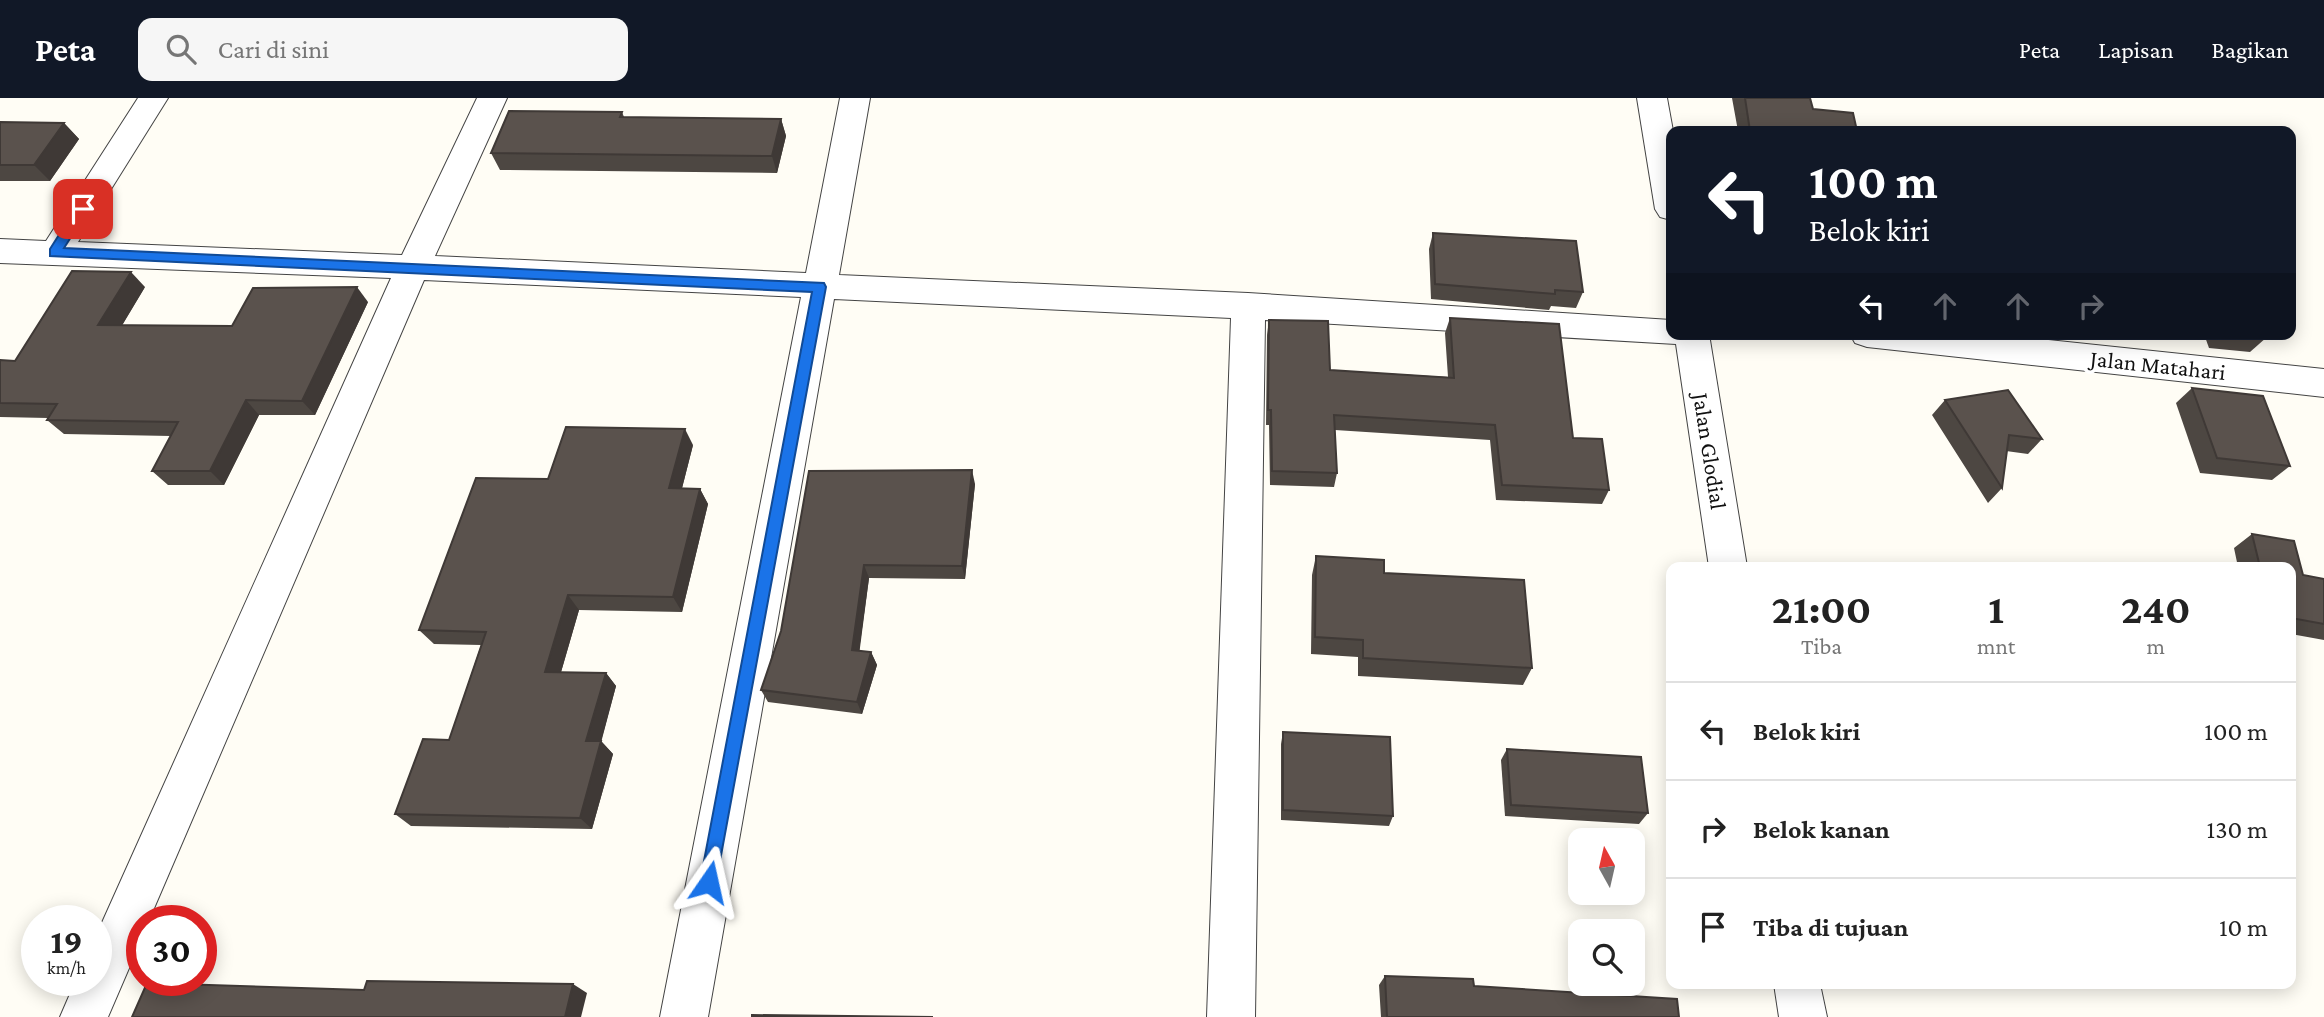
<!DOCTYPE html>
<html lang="id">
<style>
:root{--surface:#fff;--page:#f6f6f6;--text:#222;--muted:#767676;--line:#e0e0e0;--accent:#111827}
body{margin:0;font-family:"Crimson Pro",serif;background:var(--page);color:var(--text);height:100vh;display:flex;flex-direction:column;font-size:26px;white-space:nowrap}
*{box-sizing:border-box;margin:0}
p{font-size:23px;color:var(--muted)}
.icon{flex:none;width:38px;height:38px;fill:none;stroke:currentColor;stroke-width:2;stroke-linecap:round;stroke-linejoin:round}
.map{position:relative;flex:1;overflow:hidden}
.details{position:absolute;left:1666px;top:464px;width:630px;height:427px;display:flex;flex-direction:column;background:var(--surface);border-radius:14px;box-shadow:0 4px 18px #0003}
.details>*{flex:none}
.banner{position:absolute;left:1666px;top:28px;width:630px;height:214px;border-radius:14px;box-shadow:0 4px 18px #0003;background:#111827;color:#fff;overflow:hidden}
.needle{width:46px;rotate:352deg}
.buttons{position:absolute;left:1568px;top:730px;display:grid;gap:14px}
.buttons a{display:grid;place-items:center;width:77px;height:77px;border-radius:14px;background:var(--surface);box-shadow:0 4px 18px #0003;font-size:35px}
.speed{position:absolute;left:21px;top:807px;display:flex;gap:14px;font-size:35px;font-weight:700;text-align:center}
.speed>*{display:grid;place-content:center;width:91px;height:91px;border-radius:50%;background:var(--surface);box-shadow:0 4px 18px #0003;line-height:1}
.speed small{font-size:18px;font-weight:400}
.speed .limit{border:10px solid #d22;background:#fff;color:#111}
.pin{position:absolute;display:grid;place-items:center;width:60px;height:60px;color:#fff;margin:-30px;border-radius:14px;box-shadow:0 4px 10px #0006}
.me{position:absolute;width:77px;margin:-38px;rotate:11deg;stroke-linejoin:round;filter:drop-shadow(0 0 5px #0008)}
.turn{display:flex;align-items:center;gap:24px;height:147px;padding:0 28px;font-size:32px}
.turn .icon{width:91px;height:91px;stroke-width:2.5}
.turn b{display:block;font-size:49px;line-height:60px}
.lanes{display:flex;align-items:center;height:66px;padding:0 28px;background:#0003;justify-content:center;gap:35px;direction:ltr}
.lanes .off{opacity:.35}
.eta{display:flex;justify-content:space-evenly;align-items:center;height:119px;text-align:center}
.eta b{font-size:42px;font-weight:700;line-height:49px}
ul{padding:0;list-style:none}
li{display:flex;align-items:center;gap:21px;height:98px;padding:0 28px;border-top:2px solid var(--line)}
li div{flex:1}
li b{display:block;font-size:26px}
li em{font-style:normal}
header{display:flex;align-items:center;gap:42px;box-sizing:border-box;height:98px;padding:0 35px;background:var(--accent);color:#fff}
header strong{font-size:33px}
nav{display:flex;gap:38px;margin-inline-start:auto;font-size:24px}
.search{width:490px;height:63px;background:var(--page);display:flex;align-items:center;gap:18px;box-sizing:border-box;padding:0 24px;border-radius:14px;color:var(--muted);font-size:26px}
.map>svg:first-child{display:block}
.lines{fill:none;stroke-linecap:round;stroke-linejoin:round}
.minor-casing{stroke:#444;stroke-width:2}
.minor{fill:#fff;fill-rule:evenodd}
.wall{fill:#4d4742}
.shaded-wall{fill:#3f3936}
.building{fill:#5a524d;stroke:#3f3936;stroke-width:2}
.route{fill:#1a73e8;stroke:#114b97;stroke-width:2}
.labels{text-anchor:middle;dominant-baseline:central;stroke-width:7;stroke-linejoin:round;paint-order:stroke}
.street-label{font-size:23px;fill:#111;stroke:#fff}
</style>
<header>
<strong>Peta</strong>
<div class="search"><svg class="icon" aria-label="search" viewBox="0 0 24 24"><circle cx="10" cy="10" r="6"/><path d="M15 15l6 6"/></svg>Cari di sini</div>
<nav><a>Peta</a><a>Lapisan</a><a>Bagikan</a></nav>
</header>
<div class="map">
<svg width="2324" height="919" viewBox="0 0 2324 919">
<rect width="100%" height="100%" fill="#fffdf5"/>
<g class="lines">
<defs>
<g id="minor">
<path d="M138 0H168L78 144 402 157 477 0H507L435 158 806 175 840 0H870L839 177 1248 195 1671 222V236H1709L1747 469H1709L1676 246 1265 222 1255 919H1207L1231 220 834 201 708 919H660L801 199 424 182 149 822H142V840L108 919H60L76 882H96V838L391 180 0 165V141L46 143Z"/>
<path d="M1637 0H1667L1673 33 1671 122 1660 119 1655 111Z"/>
<path d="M1850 236H1992L2324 271V299L1867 249 1855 245Z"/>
<path d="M1774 886H1820L1827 919H1779Z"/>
</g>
</defs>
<use href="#minor" class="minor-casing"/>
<use href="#minor" class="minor"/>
</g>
<g class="wall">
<path d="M1732 0H1810L1813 11 1857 33H1738Z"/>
<path d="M622 14 624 19 781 21 786 38 777 75 500 72 491 55Z"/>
<path d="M0 24 64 25 79 41 50 83H0Z"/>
<path d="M1433 135 1583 194 1576 210 1551 208 1549 212 1431 201 1429 151Z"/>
<path d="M145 189 122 227 232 228 368 204 315 317H259L224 387H168L152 373 171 338 64 336 47 322 48 320 0 319V262L15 263Z"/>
<path d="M1450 220 1573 340 1609 392 1602 406 1496 402 1490 342 1335 332 1337 375 1334 389 1270 387 1269 327H1266L1267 237 1269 222 1330 272 1448 279 1445 235Z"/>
<path d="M2204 236H2266L2267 239 2250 254 2209 250Z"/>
<path d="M2192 290 2290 368 2272 382 2200 375 2176 305Z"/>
<path d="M1945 302 2042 341 2028 356 2006 353 2002 390 1988 405 1932 317Z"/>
<path d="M693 347 682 390 700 391 708 406 682 514 579 512 561 574 606 575 616 588 601 643 613 656 592 731 411 728 395 716 449 642 481 547 434 546 419 532Z"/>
<path d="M809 373 975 386 965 481 869 480 859 553 871 554 877 567 862 616 768 604 761 592 781 533Z"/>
<path d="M2252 436 2303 477 2324 481V542L2291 536V469H2238L2234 450Z"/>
<path d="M1316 458 1384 475 1532 570 1523 587 1358 578V559L1311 556 1312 477Z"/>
<path d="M1283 634 1393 718 1389 728 1281 722V646Z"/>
<path d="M1507 651 1648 715 1639 726 1505 718 1501 662Z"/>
<path d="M1385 878 1474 888 1679 919H1381L1379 887Z"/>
</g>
<g class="shaded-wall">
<path d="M781 21 786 38 777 75 772 58Z"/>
<path d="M64 25 79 41 50 83 34 67Z"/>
<path d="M131 174 145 189 114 241 98 227Z"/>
<path d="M357 189 368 204 315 317 302 303Z"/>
<path d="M246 302 259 317 224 387 210 373Z"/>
<path d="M685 331 693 347 678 406 669 390Z"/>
<path d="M972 372 975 386 965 481 962 468Z"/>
<path d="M700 391 708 406 682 514 673 499Z"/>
<path d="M864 467 869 480 858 565 852 552Z"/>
<path d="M568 497 579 512 557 588 545 574Z"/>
<path d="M871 554 877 567 862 616 857 604Z"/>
<path d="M606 575 616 588 598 656 586 643Z"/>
<path d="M601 643 613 656 592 731 580 720Z"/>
<path d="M573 886 587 895 581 919H565Z"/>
</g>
<g class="building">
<path d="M1745 0H1810L1813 11 1853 15 1857 33H1750Z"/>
<path d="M509 13 622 14 620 19 781 21 772 58 491 55Z"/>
<path d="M0 24 64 25 34 67H0Z"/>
<path d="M1433 135 1576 143 1583 194 1555 192V196L1435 186Z"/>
<path d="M72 173 131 174 98 227 232 228 253 190 357 189 302 303 246 302 210 373H152L178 324 47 322 57 306 0 305V262L15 263Z"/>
<path d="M1450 220 1559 226 1573 340 1602 341 1609 392 1502 387 1495 327 1334 317 1337 375 1272 373 1271 312H1268L1269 222 1328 223 1330 272 1454 280Z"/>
<path d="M2245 236H2266L2267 239Z"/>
<path d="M2192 290 2263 298 2290 368 2217 360Z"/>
<path d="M2008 292 2042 341 2009 337 2002 390 1945 302Z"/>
<path d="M566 329 685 331 669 390 700 391 673 499 568 497 545 574 606 575 586 643H601L580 720 395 716 423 641 449 642 486 534 419 532 476 380 548 381Z"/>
<path d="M972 372 962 468 864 467 852 552 871 554 857 604 761 592 781 533 809 373Z"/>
<path d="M2252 436 2294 443 2303 477 2324 481V526L2291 520V469H2260Z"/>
<path d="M1316 458 1384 462V475L1524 482 1532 570 1363 560V542L1315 539Z"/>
<path d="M1283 634 1390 639 1393 718 1283 712Z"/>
<path d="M1507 651 1641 659 1648 715 1511 707Z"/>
<path d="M1385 878 1473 881 1474 888 1677 901 1679 919H1387Z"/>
<path d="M367 883 573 886 565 919H132L147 885 364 892Z"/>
<path d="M752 917 933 919H752Z"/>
</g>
<path class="route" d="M83 106 89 111 64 150 824 185 826 189 715 790 709 793 702 790 700 784 812 194 50 158V151L78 107Z"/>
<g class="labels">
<g class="street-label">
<text transform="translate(2158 267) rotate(6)">Jalan Matahari</text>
<text transform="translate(1710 353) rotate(81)">Jalan Glodial</text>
</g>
</g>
</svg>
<div class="buttons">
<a><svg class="needle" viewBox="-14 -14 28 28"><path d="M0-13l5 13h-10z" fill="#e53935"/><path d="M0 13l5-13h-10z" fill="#767676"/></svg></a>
<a><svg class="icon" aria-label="search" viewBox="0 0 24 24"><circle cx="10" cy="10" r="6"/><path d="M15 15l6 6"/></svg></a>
</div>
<div class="speed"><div>19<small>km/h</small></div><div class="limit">30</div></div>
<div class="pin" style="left:83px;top:111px;background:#d93025"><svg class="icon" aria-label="arrive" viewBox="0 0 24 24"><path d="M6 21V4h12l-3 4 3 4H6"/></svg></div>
<svg class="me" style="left:709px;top:784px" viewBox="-20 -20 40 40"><path d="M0-17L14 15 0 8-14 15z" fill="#1a73e8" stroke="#fff" stroke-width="4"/></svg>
<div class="banner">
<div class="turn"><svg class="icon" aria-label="left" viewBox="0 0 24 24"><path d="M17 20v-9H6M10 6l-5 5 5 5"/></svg><div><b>100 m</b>Belok kiri</div></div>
<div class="lanes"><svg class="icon" aria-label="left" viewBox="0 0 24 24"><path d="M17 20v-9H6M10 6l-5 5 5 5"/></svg><svg class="icon off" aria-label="ahead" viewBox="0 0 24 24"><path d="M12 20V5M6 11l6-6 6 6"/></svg><svg class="icon off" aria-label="ahead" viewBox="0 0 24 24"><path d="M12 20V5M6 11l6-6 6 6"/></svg><svg class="icon off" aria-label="right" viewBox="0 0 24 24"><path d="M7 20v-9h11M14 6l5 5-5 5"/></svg></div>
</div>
<section class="details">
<div class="eta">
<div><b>21:00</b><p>Tiba</p></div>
<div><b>1</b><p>mnt</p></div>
<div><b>240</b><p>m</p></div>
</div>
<ul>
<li><svg class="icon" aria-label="left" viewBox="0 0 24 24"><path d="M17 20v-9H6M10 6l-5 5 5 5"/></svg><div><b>Belok kiri</b></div><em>100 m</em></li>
<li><svg class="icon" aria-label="right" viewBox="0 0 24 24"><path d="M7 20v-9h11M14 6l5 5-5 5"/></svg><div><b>Belok kanan</b></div><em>130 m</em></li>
<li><svg class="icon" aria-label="arrive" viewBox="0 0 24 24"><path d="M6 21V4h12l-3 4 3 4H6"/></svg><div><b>Tiba di tujuan</b></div><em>10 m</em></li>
</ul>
</section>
</div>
